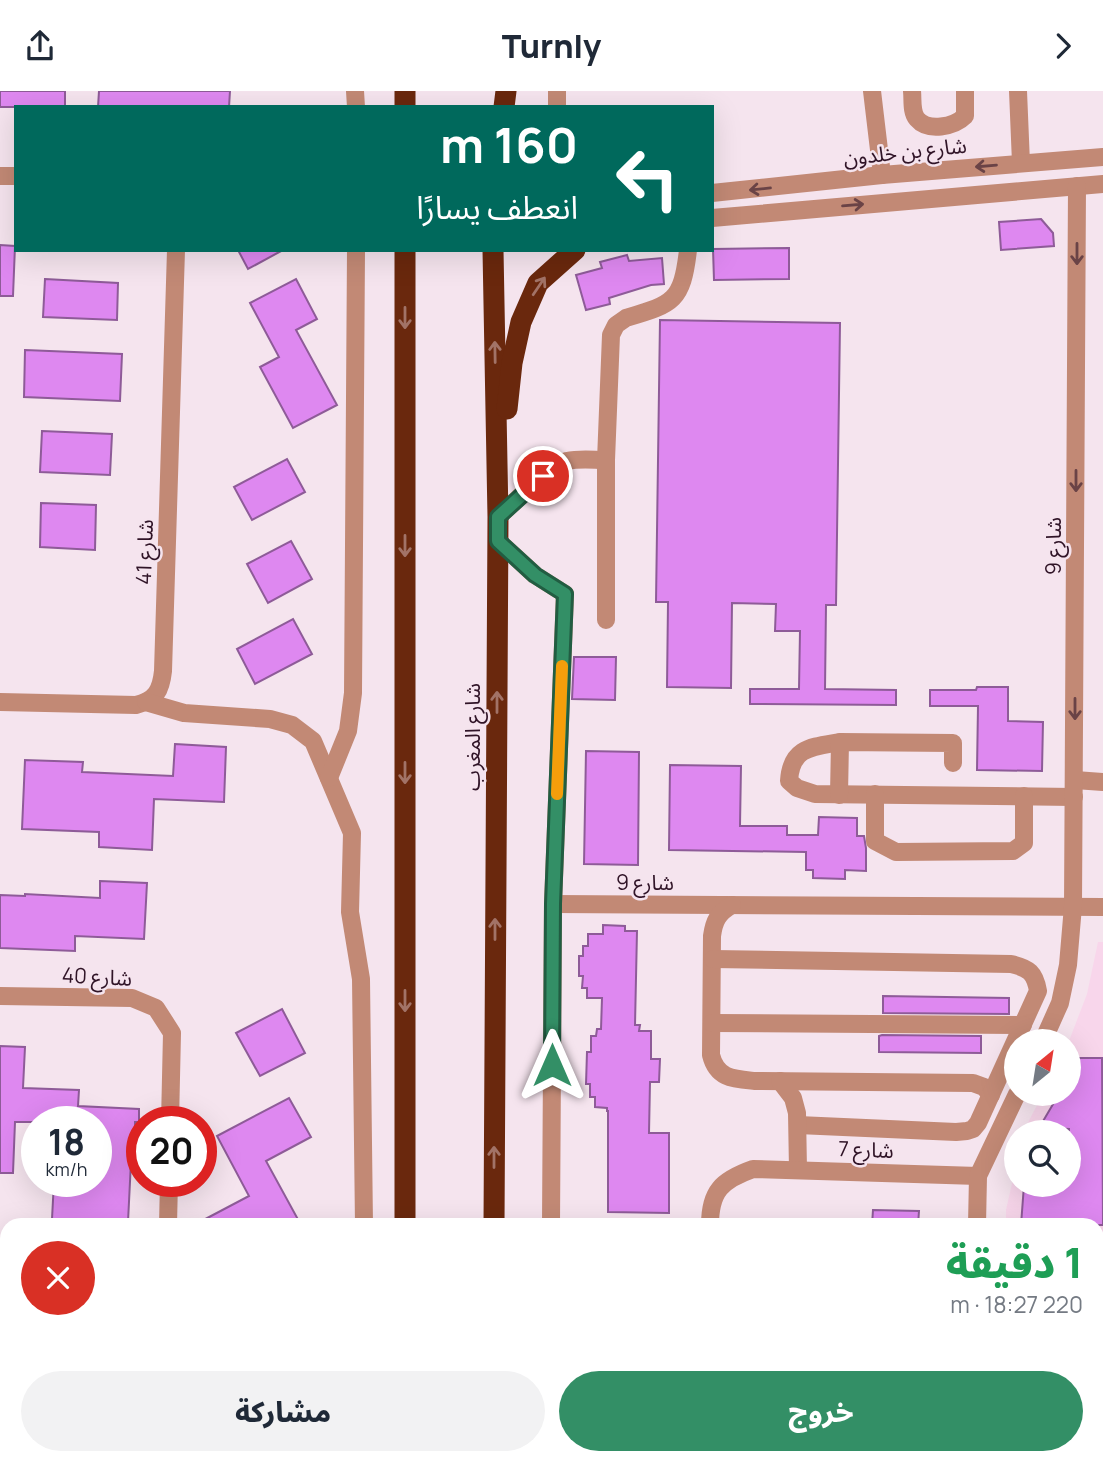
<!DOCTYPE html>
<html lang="ar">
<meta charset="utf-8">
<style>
:root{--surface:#fff;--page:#f2f2f3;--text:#1f2937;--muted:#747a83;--accent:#338f66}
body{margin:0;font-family:Manrope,"Noto Sans Arabic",sans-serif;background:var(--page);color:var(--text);direction:rtl;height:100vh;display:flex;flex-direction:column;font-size:26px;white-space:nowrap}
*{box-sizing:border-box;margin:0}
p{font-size:23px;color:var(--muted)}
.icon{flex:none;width:38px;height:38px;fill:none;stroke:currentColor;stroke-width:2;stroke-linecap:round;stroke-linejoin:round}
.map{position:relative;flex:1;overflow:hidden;direction:ltr}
.side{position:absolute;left:0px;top:1127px;width:1104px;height:247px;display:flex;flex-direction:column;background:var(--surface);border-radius:21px 21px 0 0;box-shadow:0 7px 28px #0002;direction:rtl}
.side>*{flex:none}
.top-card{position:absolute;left:14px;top:14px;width:700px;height:147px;border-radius:0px;box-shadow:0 7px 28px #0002;direction:rtl;background:#00695c;color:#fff;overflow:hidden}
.needle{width:46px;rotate:30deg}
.controls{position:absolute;left:1004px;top:938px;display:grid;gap:14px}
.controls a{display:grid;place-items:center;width:77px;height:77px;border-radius:50%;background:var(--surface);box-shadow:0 7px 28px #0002;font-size:35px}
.speed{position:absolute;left:21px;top:1015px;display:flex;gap:14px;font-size:35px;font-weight:700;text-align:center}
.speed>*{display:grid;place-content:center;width:91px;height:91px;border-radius:50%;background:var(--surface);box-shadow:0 7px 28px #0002;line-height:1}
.speed small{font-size:18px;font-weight:400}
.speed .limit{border:10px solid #d22;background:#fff;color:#111}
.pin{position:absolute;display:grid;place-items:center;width:60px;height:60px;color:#fff;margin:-30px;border:4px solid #fff;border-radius:50%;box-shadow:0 2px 7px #0007}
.me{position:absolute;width:77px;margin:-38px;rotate:0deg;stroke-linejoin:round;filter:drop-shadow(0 0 5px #0008)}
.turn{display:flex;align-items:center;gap:24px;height:147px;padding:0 21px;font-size:32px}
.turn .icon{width:91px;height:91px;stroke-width:2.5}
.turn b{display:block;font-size:49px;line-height:60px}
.round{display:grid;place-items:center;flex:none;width:74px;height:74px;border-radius:37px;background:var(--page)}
.summary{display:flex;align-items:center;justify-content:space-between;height:119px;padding:0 21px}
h1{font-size:42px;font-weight:800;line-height:52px;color:#1e9e55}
.cta{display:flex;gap:14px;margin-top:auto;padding:14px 21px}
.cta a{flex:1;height:80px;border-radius:42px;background:var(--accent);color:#fff;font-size:28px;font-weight:800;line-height:80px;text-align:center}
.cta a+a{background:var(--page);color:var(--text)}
header{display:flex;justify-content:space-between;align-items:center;height:91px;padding:0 21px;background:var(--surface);font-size:32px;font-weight:800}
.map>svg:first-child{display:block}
.built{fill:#f8d6eb}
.building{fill:#de88f0;stroke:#8e5b98;stroke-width:2}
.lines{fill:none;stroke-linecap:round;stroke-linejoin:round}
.minor{stroke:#c28975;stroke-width:18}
.highway{stroke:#6a280d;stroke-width:21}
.oneway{stroke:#6a4346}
.oneway2{stroke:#a27367}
.route-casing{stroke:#215d42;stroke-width:18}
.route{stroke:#338f66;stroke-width:12}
.slow{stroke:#f59e0b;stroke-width:12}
.labels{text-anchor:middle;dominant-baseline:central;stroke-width:5;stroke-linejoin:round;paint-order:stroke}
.street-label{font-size:21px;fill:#301427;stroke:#f5e4ee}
</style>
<header><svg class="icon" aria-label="forward" viewBox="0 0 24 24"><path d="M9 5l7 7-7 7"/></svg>Turnly<svg class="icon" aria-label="share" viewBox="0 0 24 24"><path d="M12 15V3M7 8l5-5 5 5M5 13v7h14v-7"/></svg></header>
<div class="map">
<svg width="1103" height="1373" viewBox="0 0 1103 1373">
<rect width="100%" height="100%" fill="#f5e4ee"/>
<path class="built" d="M1098 851H1103V1320H1097V1134H1006V1119L1017 1070V1094H1069V1041H1023L1043 1003H1069V950L1087 903Z"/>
<g class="building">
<rect x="0" y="0" width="65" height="16"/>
<path d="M99 0H230L229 16H98Z"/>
<path d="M1041 128 1053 142 1054 155 1001 159 999 131Z"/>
<path d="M0 154 15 155 13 205H0Z"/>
<path d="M789 157V188L714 189 713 158Z"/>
<path d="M238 159H283L248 178Z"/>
<path d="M627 164 629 170 662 167 664 193 651 194 609 207 610 213 586 219 576 184 602 177 600 171Z"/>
<path d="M45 188 118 192 117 229 43 226Z"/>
<path d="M296 188 317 228 296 239 337 314 293 337 260 276 279 266 250 212Z"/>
<path d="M660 229 840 232 836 514H826L825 598 896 599V614L750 613V598H799L800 540H775L776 513 732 512 731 597 667 596 668 511H656Z"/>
<path d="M25 259 122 263 120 310 24 306Z"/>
<path d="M42 340 112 343 110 384 40 381Z"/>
<path d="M287 368 305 401 252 429 234 396Z"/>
<path d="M41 412 96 414 95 459 40 456Z"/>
<path d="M291 450 312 488 268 512 247 473Z"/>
<path d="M293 528 312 563 255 593 237 558Z"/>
<path d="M574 566H616L615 609 572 608Z"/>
<path d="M977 596H1008V630L1043 631 1042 680 977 679 978 615H930V599H976Z"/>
<path d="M175 653 226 656 224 711 154 708 152 759 99 756V741L22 738 25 669 83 671 82 681 173 685Z"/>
<path d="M586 660 639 661 638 774 584 773Z"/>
<path d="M670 674 741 675 740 735H787V744H818L819 726 857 727V745H864L866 757V780L845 779V788L813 787V779H806V761L669 759Z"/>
<path d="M100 790 147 792 144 848 75 845V860L0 857V804L25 805V803L100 807Z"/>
<path d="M603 834 625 835V840H637L635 934H640L639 940H651V968H660L659 991H650L649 1042H669V1122L608 1121V1020H607V1017L595 1016V1006H590V993H586L587 961H591V945H596L597 938H601L602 907H587V897H582L583 885H579V865H583V855H588V843H603Z"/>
<path d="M883 905 1009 907V923L883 922Z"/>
<path d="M282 918 305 962 260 985 236 942Z"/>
<path d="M882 944 981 945V962L879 961V945Z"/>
<path d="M0 955 25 956 23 997 79 999 78 1015 139 1018V1031H135V1050H132L128 1131 52 1128 54 1090H96V1031H15L13 1082H0Z"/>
<path d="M1077 967H1102L1103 1134H1021L1024 1094H1069V1038L1039 1037 1059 1003H1069V983Z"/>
<path d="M289 1007 311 1046 266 1070 301 1134H194L249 1105 217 1045Z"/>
<path d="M873 1119 919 1120 918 1134H872Z"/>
</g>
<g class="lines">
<g class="minor">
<path d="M355 0 356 16"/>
<path d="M872 0 882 84"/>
<path d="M912 0C913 9 911 21 917 28 928 41 954 36 965 25V0"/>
<path d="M1018 0 1021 72"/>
<path d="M557 16V0"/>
<path d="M0 85H16"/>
<path d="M712 102 882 84 1103 66"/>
<path d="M712 127 1103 93"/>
<path d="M498 426C514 412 549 375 567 370 580 367 594 369 606 369"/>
<path d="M498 450 535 484 565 503 553 813 551 1134"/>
<path d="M606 529V369L611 244 616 234 626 227C673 213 682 211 688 159"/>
<path d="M0 611 136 614C156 609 161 599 163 580L176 159"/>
<path d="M146 611 184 622 270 628 292 634 313 650 352 742 350 821 361 888 364 1134"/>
<path d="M840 651C812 656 791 656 789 690L797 697 815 703 1074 706"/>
<path d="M329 687 348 640 353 602 356 159"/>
<path d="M1075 689 1103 691"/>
<path d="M875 703V750L896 761 1013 760 1024 752V705"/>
<path d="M839 704 840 651 953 652V672"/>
<path d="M553 813 1103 816"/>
<path d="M732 814C718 822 714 830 712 845L711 964C717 988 734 988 755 990L973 992 984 996 991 1004"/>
<path d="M713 868 1011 873C1029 877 1035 882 1038 900L978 1032 973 1038 967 1040 956 1041 798 1034"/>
<path d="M0 905 132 907 156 917 172 942 170 1031"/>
<path d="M712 932 1023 934"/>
<path d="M1043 950 1060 912 1068 874 1073 815 1077 95"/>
<path d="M780 990 793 1007 797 1022 798 1079"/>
<path d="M168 1134 169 1090"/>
<path d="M710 1134C710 1100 722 1089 753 1078L978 1085"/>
<path d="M977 1134 978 1085 1017 1003"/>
<path d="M1097 1356H1103"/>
<path d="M162 1373V1367"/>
<path d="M361 1373V1367"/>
<path d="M551 1373V1367"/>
<path d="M707 1373V1367"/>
<path d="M811 1373 913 1367"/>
</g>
<g class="highway">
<path d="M405 16V0"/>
<path d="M504 16 506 0"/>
<path d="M493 159 498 426 494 1134"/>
<path d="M507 318 512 272 521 231 538 192 575 159"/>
<path d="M405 1134V159"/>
<path d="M405 1373V1367"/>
<path d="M492 1373V1367"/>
</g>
</g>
<defs><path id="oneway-shaft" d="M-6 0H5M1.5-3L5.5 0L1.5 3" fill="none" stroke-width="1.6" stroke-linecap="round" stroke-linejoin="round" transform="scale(1.75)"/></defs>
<g class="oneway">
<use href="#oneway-shaft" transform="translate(986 75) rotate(175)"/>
<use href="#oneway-shaft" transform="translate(760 98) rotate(174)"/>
<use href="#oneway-shaft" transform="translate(853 114) rotate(-5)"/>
<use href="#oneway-shaft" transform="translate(1077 163) rotate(90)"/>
<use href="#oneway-shaft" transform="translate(1076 390) rotate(90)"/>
<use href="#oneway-shaft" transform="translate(1075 618) rotate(90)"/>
</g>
<g class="oneway2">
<use href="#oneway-shaft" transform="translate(539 195) rotate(-56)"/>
<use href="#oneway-shaft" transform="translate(405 227) rotate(90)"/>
<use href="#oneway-shaft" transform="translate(495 261) rotate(-91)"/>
<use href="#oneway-shaft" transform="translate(405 455) rotate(90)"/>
<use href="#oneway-shaft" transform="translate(497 611) rotate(-90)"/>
<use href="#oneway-shaft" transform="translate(405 682) rotate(90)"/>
<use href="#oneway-shaft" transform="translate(495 838) rotate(-90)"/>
<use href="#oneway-shaft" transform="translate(405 910) rotate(90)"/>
<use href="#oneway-shaft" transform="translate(494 1066) rotate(-90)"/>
</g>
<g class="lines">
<defs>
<path id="route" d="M543 385 498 426V450L535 484 565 503 553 813 552 974"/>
</defs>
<use href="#route" class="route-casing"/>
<use href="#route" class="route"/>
<path class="slow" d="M557 703 562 575"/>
</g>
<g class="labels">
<g class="street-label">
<text transform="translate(905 60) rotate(-6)">شارع بن خلدون</text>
<text transform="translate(1053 455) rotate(-90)">شارع 9</text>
<text transform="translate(144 461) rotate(-88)">شارع 41</text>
<text transform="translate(472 646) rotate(-90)">شارع المغرب</text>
<text x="645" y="791">شارع 9</text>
<text transform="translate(97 885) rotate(3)">شارع 40</text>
<text transform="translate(866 1058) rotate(2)">شارع 7</text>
</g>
</g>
</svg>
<div class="controls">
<a><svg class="needle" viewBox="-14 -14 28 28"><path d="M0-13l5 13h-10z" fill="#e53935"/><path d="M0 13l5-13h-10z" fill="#747a83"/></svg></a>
<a><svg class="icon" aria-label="search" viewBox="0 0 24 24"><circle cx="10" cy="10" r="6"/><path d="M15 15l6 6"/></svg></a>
</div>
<div class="speed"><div>18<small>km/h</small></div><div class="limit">20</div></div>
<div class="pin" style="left:543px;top:385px;background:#d93025"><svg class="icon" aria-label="arrive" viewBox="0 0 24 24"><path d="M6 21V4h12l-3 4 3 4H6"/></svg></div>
<svg class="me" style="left:552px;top:974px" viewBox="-20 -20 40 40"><path d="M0-17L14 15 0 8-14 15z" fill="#338f66" stroke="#fff" stroke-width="4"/></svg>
<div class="top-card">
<div class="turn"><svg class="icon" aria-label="left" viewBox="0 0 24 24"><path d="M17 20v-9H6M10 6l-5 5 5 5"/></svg><div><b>160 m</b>انعطف يسارًا</div></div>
</div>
<section class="side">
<div class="summary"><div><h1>1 دقيقة</h1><p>220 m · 18:27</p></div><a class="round" style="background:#d93025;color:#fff"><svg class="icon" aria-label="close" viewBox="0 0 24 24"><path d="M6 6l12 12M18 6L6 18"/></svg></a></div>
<div class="cta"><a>خروج</a><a>مشاركة</a></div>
</section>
</div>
